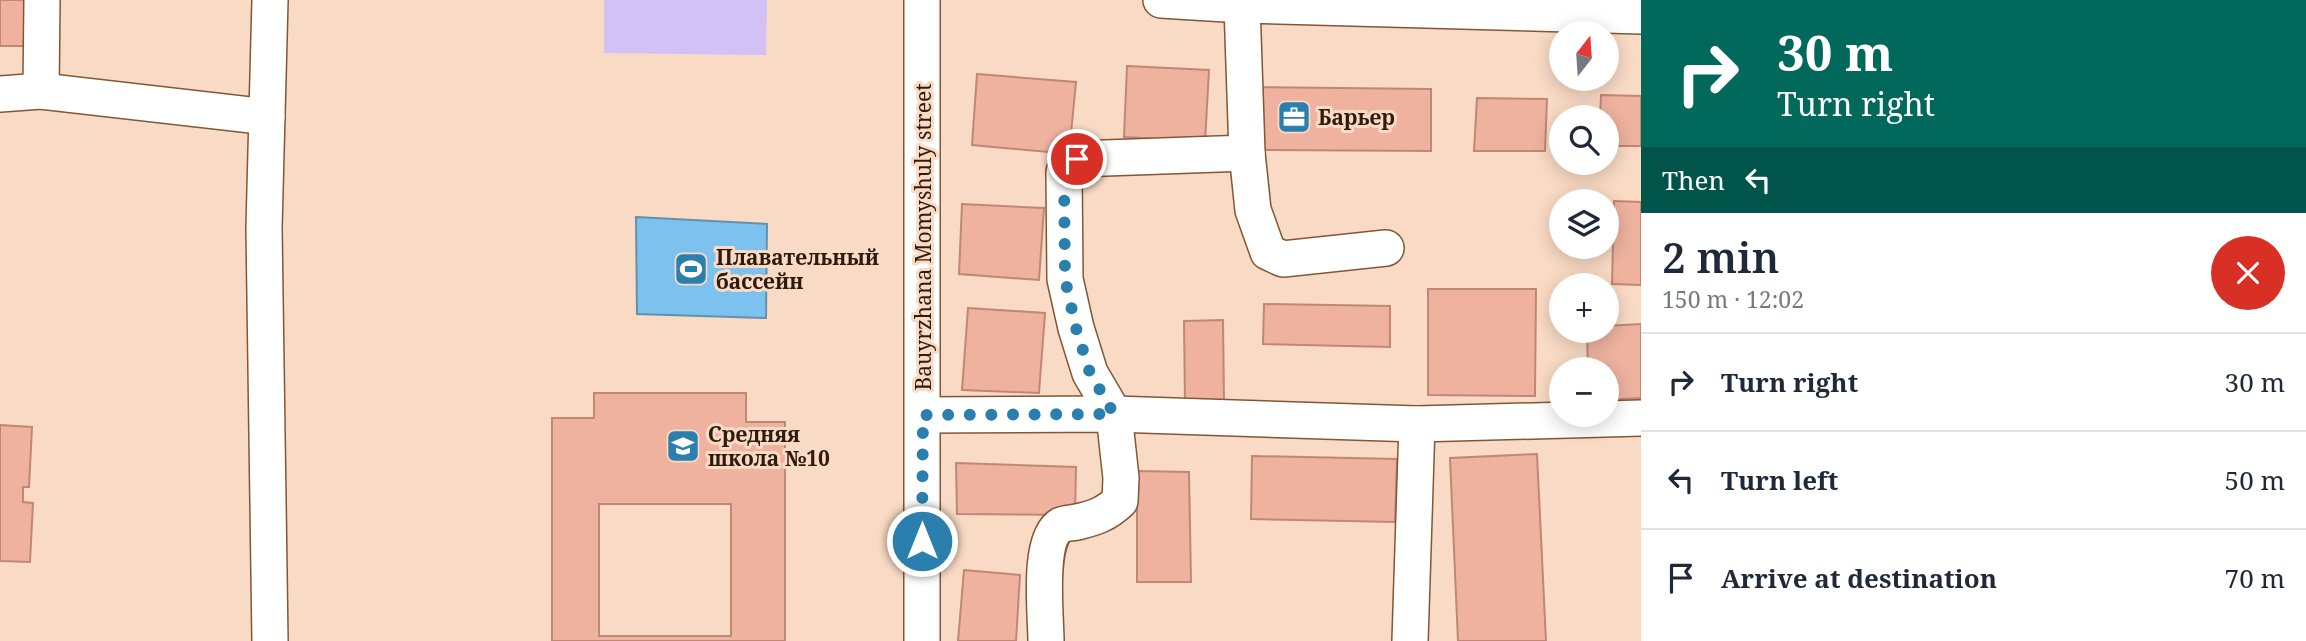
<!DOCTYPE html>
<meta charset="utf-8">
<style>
:root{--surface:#fff;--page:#f2f2f3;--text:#1f2937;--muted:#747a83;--line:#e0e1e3}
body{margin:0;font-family:"Noto Serif",serif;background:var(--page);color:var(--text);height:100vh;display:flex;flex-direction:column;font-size:26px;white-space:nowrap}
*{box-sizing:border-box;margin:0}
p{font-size:23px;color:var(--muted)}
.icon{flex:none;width:38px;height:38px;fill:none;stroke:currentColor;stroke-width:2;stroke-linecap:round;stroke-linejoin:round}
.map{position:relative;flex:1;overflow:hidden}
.panel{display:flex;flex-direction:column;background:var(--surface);width:665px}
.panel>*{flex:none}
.guide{background:#00695c;color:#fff;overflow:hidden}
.needle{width:46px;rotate:17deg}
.tools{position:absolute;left:1549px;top:21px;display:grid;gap:14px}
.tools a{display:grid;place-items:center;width:70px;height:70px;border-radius:50%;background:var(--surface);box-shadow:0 4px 18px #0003;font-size:35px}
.pin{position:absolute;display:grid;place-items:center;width:60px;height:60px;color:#fff;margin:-30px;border:4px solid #fff;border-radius:50%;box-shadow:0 2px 7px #0007}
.me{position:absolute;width:77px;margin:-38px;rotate:0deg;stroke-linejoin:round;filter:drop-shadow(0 0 5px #0008)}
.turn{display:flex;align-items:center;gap:24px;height:147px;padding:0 21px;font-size:32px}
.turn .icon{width:91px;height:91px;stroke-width:2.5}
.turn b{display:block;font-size:49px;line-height:60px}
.then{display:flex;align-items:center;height:66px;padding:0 21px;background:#0003;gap:14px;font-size:26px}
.round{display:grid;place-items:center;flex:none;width:74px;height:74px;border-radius:37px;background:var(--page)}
.headline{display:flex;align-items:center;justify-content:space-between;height:119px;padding:0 21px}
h1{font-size:42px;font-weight:600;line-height:52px}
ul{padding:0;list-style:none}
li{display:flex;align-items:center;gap:21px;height:98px;padding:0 21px;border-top:2px solid var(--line)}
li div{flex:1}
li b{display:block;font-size:26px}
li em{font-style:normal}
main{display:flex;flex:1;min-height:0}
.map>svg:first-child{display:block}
.green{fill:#d1c1f5}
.water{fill:#7dc2ef;stroke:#6590ab;stroke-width:2}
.building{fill:#eeb29f;stroke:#c08775;stroke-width:2;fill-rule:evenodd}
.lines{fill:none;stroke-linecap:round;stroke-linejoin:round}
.minor-casing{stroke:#825735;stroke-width:38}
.minor{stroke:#fff;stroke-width:35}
.route{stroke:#2b7faf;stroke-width:12;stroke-dasharray:0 21.6}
.labels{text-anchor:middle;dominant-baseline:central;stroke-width:6;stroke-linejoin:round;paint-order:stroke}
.poi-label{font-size:21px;font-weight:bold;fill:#2e1b0d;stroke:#f9dac4;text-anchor:start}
.street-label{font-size:21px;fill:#2e1b0d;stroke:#f9dac4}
</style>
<main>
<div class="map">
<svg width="1641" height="641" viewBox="0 0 1641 641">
<rect width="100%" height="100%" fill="#f9dac4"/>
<path class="green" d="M604 0H767L766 55 604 53Z"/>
<path class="water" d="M636 217 767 224 766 318 637 314Z"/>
<g class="building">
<rect x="0" y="0" width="31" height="46"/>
<path d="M1127 66 1209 70 1205 142 1124 137Z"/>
<path d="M977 74 1076 82 1069 154 972 145Z"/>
<path d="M1257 87 1431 89V151L1256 150Z"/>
<path d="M1601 95 1641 96V146H1606V117H1600Z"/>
<path d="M1477 98 1547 99 1545 151H1474Z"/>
<path d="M1614 201 1641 202V285L1612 284Z"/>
<path d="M962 204 1044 208 1039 280 959 274Z"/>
<path d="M1428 289H1536L1535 396 1428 395Z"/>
<path d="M1264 304 1390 306V347L1263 344Z"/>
<path d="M968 308 1045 313 1039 393 962 390Z"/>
<path d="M1223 320 1224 404 1185 405 1184 321Z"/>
<path d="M1641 324V398L1606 400V369H1588L1587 331H1606V326Z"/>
<path d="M594 393H746V422H785V641H552V418H594ZM599 504H731V636H599Z"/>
<path d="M0 425 32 427 29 487H23V502L33 503 30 562 0 561Z"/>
<path d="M1537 454 1546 641H1458L1450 458Z"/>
<path d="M1252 456 1397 459 1395 522 1251 519Z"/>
<path d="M956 463 1076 467 1075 515 957 514Z"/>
<path d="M1137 471 1189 472 1191 582H1137Z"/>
<path d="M964 570 1020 575 1016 641H958Z"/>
</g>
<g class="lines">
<defs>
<g id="minor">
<path d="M270 0 264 228 270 641"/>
<path d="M1161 0 1242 5 1641 16"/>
<path d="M41 91 42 0"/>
<path d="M0 94 41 91 267 117"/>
<path d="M1247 153 1253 210 1268 252 1283 259 1386 248"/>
<path d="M923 415 1114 414 1417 424 1641 418"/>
<path d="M922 641V0"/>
<path d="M1046 641C1046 616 1037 539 1061 525 1065 523 1072 523 1077 522 1095 518 1106 514 1120 501L1121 478 1114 414 1090 373 1076 328 1065 279 1064 172 1068 163 1077 159 1247 153 1242 5"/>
<path d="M1410 641 1417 424"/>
</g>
</defs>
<use href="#minor" class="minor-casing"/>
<use href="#minor" class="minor"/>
</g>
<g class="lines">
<path class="route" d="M922 541 923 415 1114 414 1090 373 1076 328 1065 279 1064 172 1068 163 1077 159"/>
</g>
<defs>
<symbol id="office-square" viewBox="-11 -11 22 22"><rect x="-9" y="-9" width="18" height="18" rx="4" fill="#2b7faf" stroke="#f9dac4"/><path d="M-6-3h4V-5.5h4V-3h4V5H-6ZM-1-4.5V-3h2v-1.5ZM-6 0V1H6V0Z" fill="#fff"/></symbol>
<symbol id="stadium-square" viewBox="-11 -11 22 22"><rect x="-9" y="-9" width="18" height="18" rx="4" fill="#2b7faf" stroke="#f9dac4"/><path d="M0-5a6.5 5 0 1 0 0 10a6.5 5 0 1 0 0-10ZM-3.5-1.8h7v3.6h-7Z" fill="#fff"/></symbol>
<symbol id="school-square" viewBox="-11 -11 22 22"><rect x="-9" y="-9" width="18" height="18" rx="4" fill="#2b7faf" stroke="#f9dac4"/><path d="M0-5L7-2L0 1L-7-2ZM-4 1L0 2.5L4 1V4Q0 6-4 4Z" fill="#fff"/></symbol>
</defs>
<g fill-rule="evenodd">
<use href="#office-square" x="1275" y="98" width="38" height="38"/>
<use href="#stadium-square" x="672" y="250" width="38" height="38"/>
<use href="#school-square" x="664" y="427" width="38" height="38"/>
</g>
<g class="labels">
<g class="poi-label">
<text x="1318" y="117">Барьер</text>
<text x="716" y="257">Плавательный<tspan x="716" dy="24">бассейн</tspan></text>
<text x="708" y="434">Средняя<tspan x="708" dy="24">школа №10</tspan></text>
</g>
<g class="street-label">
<text transform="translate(923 237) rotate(-90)">Bauyrzhana Momyshuly street</text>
</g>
</g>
</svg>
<div class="tools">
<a><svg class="needle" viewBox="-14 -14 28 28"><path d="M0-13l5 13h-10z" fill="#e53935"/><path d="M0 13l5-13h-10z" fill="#747a83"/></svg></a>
<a><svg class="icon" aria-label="search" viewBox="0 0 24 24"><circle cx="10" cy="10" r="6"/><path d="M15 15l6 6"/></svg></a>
<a><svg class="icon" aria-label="layers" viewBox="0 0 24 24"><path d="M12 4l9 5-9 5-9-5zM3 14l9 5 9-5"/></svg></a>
<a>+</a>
<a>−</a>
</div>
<div class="pin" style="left:1077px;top:159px;background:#d93025"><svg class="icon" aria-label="arrive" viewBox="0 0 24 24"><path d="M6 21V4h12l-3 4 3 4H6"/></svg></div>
<svg class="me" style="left:922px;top:541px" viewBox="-20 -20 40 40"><circle r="17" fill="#2b7faf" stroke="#fff" stroke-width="3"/><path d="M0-11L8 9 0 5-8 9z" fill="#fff"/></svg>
</div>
<section class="panel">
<div class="guide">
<div class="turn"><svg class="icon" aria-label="right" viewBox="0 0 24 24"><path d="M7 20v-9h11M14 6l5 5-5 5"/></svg><div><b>30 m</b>Turn right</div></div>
<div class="then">Then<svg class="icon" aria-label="left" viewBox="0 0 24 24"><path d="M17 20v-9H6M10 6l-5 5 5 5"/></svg></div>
</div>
<div class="headline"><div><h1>2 min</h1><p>150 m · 12:02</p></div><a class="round" style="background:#d93025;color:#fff"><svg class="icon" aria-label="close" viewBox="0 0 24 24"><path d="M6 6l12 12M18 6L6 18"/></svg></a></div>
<ul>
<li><svg class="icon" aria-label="right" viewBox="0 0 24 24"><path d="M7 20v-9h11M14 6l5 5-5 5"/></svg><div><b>Turn right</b></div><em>30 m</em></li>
<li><svg class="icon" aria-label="left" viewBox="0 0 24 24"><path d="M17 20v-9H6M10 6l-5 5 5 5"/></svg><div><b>Turn left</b></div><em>50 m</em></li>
<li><svg class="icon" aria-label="arrive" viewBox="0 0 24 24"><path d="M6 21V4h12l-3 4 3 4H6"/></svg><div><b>Arrive at destination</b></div><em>70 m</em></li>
</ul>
</section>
</main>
